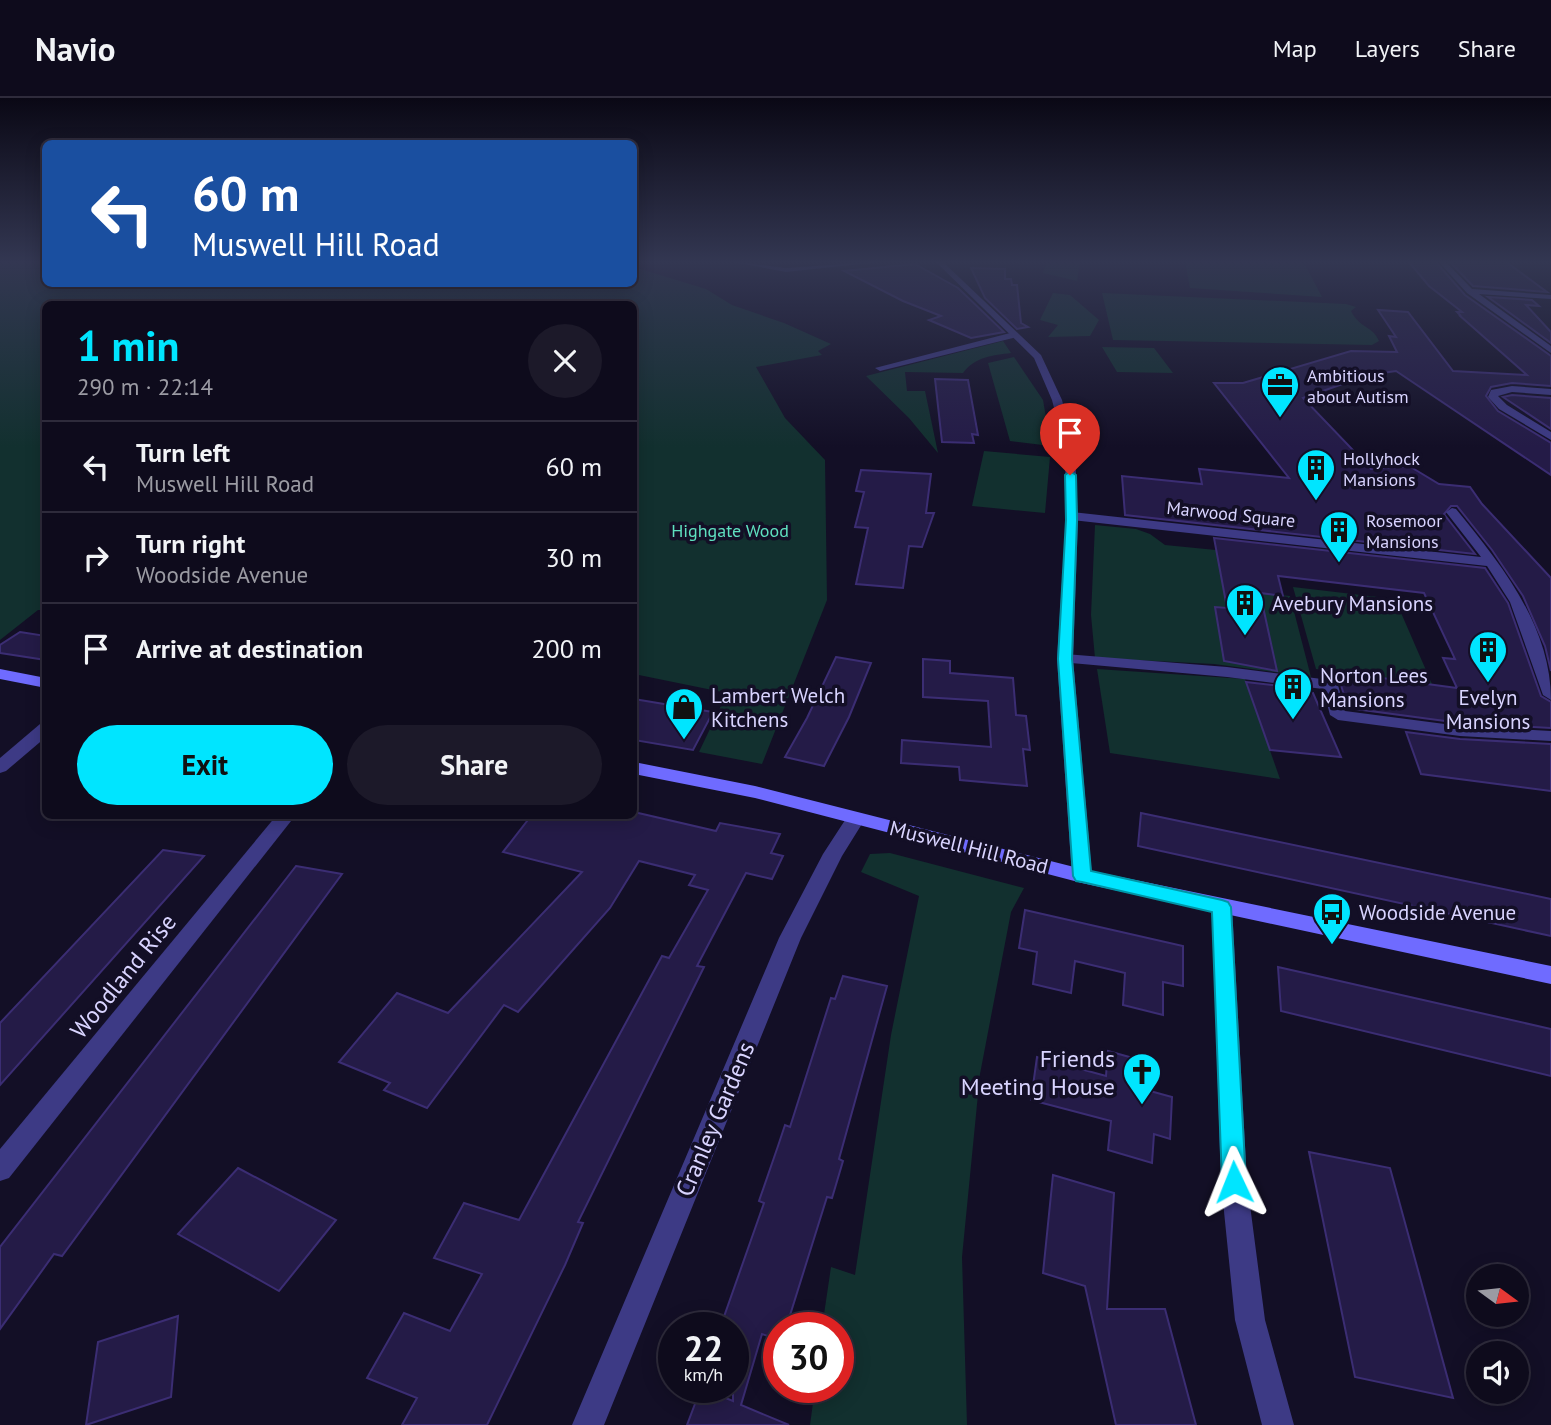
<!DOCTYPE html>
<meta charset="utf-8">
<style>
:root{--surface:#0e0b1c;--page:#1c1929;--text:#f1f3f6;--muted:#9b9ba3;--line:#2e2b3b;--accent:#00e5ff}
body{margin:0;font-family:"PT Sans",sans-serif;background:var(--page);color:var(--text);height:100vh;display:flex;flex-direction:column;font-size:26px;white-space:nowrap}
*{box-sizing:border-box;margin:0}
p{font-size:23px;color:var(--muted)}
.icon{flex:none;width:38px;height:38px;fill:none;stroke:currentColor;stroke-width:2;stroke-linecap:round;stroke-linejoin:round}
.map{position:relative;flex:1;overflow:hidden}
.details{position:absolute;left:42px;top:203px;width:595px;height:518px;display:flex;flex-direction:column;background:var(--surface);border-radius:10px;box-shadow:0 4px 18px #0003,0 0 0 2px var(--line)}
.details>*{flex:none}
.guide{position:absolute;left:42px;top:42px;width:595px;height:147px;border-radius:10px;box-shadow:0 4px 18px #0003,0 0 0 2px var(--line);background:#1a4fa0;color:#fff;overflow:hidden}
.needle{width:46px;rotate:105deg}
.controls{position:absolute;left:1466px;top:1166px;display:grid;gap:14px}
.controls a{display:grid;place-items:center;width:63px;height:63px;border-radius:50%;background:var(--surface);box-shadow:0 4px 18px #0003,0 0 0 2px var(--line);font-size:35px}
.speed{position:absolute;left:658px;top:1214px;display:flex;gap:14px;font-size:35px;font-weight:700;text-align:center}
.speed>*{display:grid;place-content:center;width:91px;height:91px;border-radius:50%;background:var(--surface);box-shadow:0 4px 18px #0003,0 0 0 2px var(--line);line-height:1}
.speed small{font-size:18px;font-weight:400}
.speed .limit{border:10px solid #d22;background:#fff;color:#111}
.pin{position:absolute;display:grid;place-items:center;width:60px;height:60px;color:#fff;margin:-72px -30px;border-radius:50% 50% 50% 0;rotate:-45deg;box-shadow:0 0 7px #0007}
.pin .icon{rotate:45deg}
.me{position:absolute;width:77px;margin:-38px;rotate:358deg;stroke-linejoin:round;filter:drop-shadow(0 0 5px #0008)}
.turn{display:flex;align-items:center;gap:24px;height:147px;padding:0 35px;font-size:32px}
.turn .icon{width:91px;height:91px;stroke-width:2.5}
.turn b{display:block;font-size:49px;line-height:60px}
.round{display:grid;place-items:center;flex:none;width:74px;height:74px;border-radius:37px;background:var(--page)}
.headline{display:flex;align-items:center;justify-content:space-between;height:119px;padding:0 35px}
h1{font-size:42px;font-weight:800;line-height:52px;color:var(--accent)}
.button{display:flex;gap:14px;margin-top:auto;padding:14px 35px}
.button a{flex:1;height:80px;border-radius:42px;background:var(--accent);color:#111;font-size:28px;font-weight:800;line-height:80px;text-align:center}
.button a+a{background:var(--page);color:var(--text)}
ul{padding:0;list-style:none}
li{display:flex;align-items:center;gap:21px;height:91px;padding:0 35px;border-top:2px solid var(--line)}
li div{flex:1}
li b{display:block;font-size:26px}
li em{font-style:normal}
header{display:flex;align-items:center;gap:42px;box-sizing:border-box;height:98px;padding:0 35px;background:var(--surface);border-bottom:2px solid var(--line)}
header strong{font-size:33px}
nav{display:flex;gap:38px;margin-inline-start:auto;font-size:24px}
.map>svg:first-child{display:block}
.green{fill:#12302f}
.building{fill:#241b47;stroke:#3b2d73;stroke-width:2}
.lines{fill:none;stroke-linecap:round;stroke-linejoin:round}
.minor{fill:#3d3a85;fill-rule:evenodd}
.tertiary{fill:#3d3a85;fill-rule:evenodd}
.secondary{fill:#6f6bff;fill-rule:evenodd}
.route{fill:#00e5ff;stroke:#0095a6;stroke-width:2}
.labels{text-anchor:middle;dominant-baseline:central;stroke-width:7;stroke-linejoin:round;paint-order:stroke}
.far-poi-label{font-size:18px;fill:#d9d4ff;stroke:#130f26;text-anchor:start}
.far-street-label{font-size:18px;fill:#d9d4ff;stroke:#130f26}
.far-park-label{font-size:18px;fill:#5fe0c0;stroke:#130f26}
.poi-label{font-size:21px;fill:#d9d4ff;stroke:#130f26;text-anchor:start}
.street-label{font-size:21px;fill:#d9d4ff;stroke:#130f26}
.near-street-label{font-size:24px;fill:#d9d4ff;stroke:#130f26}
.near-poi-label{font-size:24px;fill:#d9d4ff;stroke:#130f26;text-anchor:end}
</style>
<header>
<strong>Navio</strong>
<nav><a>Map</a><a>Layers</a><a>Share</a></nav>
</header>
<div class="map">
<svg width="1551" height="1327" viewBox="0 0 1551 1327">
<rect width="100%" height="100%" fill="#130f26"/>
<g class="green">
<path d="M0 163H45L46 186H634V169L706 191 732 207 784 225 831 246 818 253 822 257 756 269 785 320 825 362 827 502 762 666 699 654 727 595 634 576V206H46L45 512H38L0 542Z"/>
<path d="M1047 163H1080L1077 183 1043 175Z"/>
<path d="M1185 163H1303L1322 199 1190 190Z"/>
<path d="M1053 195 1070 197 1099 222 1090 238 1048 239 1058 227 1040 222Z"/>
<path d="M1102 195 1346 206 1356 209 1351 213C1360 231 1372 227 1379 243L1372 247 1113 242Z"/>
<path d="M1003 243 1011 255C994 257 974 259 963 275L905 274 907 293H925L938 355 909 320 866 278Z"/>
<path d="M1102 249 1154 250 1173 275 1117 274Z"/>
<path d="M1014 259 1043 302 1051 348 1010 343 988 265Z"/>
<path d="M984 353 1050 359 1045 415 972 408Z"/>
<path d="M1095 427 1136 431 1150 436 1165 447 1226 453 1218 459 1224 491 1290 498 1311 579 1214 566 1095 560 1091 517Z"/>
<path d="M1293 489 1395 501 1432 586 1316 571Z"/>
<path d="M1097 571 1245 581 1280 681 1110 655Z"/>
<path d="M890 755 1024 790 1011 814 980 976 962 1159 967 1327H810L815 1290H838V1230H822L831 1169 855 1177 891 937 919 798 861 774 870 756Z"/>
</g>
<g class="building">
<path d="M1408 163H1435L1465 197 1551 258V288L1512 285 1491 289 1486 298 1498 313 1551 345V377L1396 273 1368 277 1303 300 1371 371 1409 368 1439 386 1470 389 1482 406 1551 480V573L1545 548 1523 498 1492 452 1457 408H1451L1444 416 1475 456 1125 417 1122 378 1202 386 1199 371 1289 380 1214 285H1243L1351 253 1397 254 1389 238 1396 239 1378 212 1408 214 1453 273 1527 277 1459 217 1461 218 1457 214H1462L1429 188Z"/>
<path d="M1449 163H1505L1547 194 1473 188Z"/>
<path d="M915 166 958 190 1004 234 971 240 929 222 941 218 903 203 844 173Z"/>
<path d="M971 170 1005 171V181H1011L1012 187H1017L1021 225 1028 229 1017 231 985 200Z"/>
<path d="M1488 199 1532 202 1539 208 1526 207 1551 234V245Z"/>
<path d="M935 281 968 282 978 337 972 336 974 345 942 344Z"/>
<path d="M1512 297 1551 300V331L1503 299Z"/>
<path d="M861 372 931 376 926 415H934L922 449 909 448 903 490 856 486 868 430 855 429 864 394 856 393Z"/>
<path d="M1214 440 1485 470 1508 505 1541 598 1551 604V630L1460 625 1348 610 1337 574 1457 590 1443 560 1455 561 1424 495 1278 478 1283 498 1260 495 1277 573 1224 563 1215 509 1227 510Z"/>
<path d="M20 534 46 538V562L0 555V547Z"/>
<path d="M836 559 871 565 849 619 824 668 785 659 807 620Z"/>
<path d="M923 561 950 563V575L1013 580 1016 617 1026 618 1030 652 1023 651 1027 688 960 682 959 669 901 665 902 642 991 649 988 603 923 599Z"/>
<path d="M1246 584 1281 588 1282 592 1313 595 1341 659 1270 652Z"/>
<path d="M634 601 664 606 713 614 693 652 634 642Z"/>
<path d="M1406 634 1460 641 1551 646V693L1421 676Z"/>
<path d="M634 714 716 733 720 725 780 736 771 755 783 758 772 781 746 775 697 868 704 869 578 1124 583 1125 565 1167 487 1327H402L417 1300 367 1280 404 1215 450 1233 482 1176 434 1160 464 1105 519 1122 662 858 669 860 708 792 689 787 695 777 639 763 610 810 518 914 504 907 427 1010 384 992 390 985 339 964 397 895 448 915 582 774 503 754 531 718H634Z"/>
<path d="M1141 715 1551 801V838L1138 748Z"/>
<path d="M163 752 204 758 0 987V925Z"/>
<path d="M296 768 342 776 62 1158 54 1156 0 1231V1149Z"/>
<path d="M1025 812 1183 848V888L1163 884V917L1123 907 1125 875 1075 863 1071 895 1033 886 1037 854 1019 850Z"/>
<path d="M1278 869 1551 931V978L1281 913Z"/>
<path d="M843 878 887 888 839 1061 843 1063 832 1100 827 1099 786 1230H779V1242L762 1236 741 1307 789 1327H687L701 1290 733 1303V1230H720L764 1105 759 1103 778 1048 785 1027 790 1029 831 900 835 901Z"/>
<path d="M1108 953 1151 965 1150 993 1172 999 1170 1041 1154 1036 1152 1065 1108 1052 1111 1023 1031 1002 1037 959 1106 978Z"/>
<path d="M1309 1054 1390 1070 1453 1300 1355 1279Z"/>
<path d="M238 1070 336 1122 279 1193 178 1136Z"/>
<path d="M1053 1077 1114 1095 1107 1211H1165L1196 1327H1116L1085 1188 1043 1175Z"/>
<path d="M178 1218 171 1299 86 1327 98 1244Z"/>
</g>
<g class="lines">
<g class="minor">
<path d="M728 163 786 170 888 163 786 174Z"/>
<path d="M1438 163H1445L1472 191 1551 197V201L1479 196 1551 248V255L1467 195Z"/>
<path d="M1014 234 1017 239 880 273 875 270Z"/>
<path d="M1512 288 1551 291V297L1512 294 1498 298 1507 307 1551 334V342L1499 311 1488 299 1491 292Z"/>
<path d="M1452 410 1456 411C1501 466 1551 528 1551 602L1543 597 1510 504 1487 468 1072 422 1066 418 1072 414 1481 459 1446 414Z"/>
<path d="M1065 556 1227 569 1330 582 1338 587 1345 613 1460 628 1551 633V643L1460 638 1338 622 1330 617 1323 591 1227 579 1060 564 1057 561Z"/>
<path d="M46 625V639L6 673 0 675V660L40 626Z"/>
<path d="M276 718H295L9 1080 0 1083V1051Z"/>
<path d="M1222 801 1229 804 1232 809 1247 1084 1265 1222 1294 1327H1262L1235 1222 1221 1084 1212 809 1215 804Z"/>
</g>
<g class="tertiary">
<path d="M935 163H942L1041 257 1062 302 1075 352 1078 422 1073 561 1092 778 1089 783 1082 785 1075 783 1072 778 1057 561 1066 422 1065 352 1052 302 1034 260Z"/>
<path d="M856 715 863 716 865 721 842 758 801 840 604 1327H572L779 840 823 756 849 716Z"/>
</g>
<g class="secondary">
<path d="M0 571 46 580V590L0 581Z"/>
<path d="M634 664 755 688 1082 771 1551 868V886L1082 785 755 700 634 676Z"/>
</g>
</g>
<linearGradient id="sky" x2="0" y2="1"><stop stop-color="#0a0815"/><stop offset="0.47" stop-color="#333752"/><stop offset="1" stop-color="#333752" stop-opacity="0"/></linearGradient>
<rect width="1551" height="349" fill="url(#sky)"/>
<path class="route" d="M1070 373 1076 377 1077 422 1072 561 1091 773 1222 802 1228 804 1231 809 1246 1084 1242 1093 1234 1096 1225 1093 1222 1084 1212 814 1082 784 1076 783 1073 778 1058 561 1066 422 1065 377Z"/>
<defs>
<symbol id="office-pin" viewBox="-11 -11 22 30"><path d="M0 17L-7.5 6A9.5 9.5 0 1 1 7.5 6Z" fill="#00e5ff" stroke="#130f26"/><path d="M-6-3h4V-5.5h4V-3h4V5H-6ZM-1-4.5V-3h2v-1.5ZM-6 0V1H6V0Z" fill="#111"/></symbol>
<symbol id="building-pin" viewBox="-11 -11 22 30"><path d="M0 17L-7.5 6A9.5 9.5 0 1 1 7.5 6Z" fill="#00e5ff" stroke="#130f26"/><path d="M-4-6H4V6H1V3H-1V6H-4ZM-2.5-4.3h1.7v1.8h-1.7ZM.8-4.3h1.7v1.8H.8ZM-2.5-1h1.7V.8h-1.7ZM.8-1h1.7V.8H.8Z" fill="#111"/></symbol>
<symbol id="shop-pin" viewBox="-11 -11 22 30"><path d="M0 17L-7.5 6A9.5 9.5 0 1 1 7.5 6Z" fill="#00e5ff" stroke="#130f26"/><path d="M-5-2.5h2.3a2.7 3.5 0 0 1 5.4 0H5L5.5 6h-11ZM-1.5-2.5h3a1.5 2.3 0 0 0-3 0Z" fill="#111"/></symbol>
<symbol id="bus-pin" viewBox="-11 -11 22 30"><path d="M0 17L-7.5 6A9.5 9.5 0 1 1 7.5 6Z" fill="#00e5ff" stroke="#130f26"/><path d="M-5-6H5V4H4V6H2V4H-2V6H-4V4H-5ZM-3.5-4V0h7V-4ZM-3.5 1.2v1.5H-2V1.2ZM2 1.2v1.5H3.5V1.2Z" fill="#111"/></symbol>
<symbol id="church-pin" viewBox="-11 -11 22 30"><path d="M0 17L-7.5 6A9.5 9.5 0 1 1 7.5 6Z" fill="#00e5ff" stroke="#130f26"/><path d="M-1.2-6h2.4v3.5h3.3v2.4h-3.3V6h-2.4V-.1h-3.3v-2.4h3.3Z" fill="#111"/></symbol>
</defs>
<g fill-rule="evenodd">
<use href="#office-pin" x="1258" y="265" width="44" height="60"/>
<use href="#building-pin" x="1294" y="348" width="44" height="60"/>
<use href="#building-pin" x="1317" y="410" width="44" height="60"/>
<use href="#building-pin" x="1223" y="483" width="44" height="60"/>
<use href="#building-pin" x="1466" y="530" width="44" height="60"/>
<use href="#building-pin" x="1271" y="567" width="44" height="60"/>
<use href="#shop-pin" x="662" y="587" width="44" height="60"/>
<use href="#bus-pin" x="1310" y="792" width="44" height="60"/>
<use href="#church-pin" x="1120" y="952" width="44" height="60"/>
</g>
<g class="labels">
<g class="far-poi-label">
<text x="1307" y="277">Ambitious<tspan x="1307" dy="21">about Autism</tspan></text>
<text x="1343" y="360">Hollyhock<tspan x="1343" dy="21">Mansions</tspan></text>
<text x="1366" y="422">Rosemoor<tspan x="1366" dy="21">Mansions</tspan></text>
</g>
<g class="far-street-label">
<text transform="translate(1231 416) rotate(6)">Marwood Square</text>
</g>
<g class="far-park-label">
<text x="730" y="432">Highgate Wood</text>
</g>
<g class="poi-label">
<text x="1272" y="505">Avebury Mansions</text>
<text x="1320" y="577">Norton Lees<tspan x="1320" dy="24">Mansions</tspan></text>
<text x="711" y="597">Lambert Welch<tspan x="711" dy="24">Kitchens</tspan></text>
<text x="1488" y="599" text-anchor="middle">Evelyn<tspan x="1488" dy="24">Mansions</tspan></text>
<text x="1359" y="814">Woodside Avenue</text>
</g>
<g class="street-label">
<text transform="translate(969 749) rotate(14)">Muswell Hill Road</text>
</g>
<g class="near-street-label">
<text transform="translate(123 878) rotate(-51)">Woodland Rise</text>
<text transform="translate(715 1021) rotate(-67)">Cranley Gardens</text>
</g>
<g class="near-poi-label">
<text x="1115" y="960">Friends<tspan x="1115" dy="28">Meeting House</tspan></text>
</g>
</g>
</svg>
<div class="controls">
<a><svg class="needle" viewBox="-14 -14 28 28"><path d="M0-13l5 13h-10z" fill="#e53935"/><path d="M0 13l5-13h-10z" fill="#9b9ba3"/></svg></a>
<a><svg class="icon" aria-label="sound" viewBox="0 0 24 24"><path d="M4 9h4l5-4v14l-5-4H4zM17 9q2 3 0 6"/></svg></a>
</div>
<div class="speed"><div>22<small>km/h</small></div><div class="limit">30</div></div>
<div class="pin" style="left:1070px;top:377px;background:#d93025"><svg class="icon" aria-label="arrive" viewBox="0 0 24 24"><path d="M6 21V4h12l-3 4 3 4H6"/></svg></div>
<svg class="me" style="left:1234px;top:1084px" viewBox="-20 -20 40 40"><path d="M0-17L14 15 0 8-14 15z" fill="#00e5ff" stroke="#fff" stroke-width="4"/></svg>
<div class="guide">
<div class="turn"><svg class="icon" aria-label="left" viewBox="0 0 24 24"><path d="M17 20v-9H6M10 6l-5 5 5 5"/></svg><div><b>60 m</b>Muswell Hill Road</div></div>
</div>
<section class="details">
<div class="headline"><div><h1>1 min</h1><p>290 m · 22:14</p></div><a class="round"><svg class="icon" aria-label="close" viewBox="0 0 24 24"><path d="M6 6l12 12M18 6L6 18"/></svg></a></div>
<ul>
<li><svg class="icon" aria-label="left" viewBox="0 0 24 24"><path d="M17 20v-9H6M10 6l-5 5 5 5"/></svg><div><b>Turn left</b><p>Muswell Hill Road</p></div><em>60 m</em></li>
<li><svg class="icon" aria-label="right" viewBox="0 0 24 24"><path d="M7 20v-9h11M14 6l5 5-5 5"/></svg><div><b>Turn right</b><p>Woodside Avenue</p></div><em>30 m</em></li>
<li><svg class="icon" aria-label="arrive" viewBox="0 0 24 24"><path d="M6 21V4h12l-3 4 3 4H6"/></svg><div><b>Arrive at destination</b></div><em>200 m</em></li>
</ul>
<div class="button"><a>Exit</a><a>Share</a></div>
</section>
</div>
